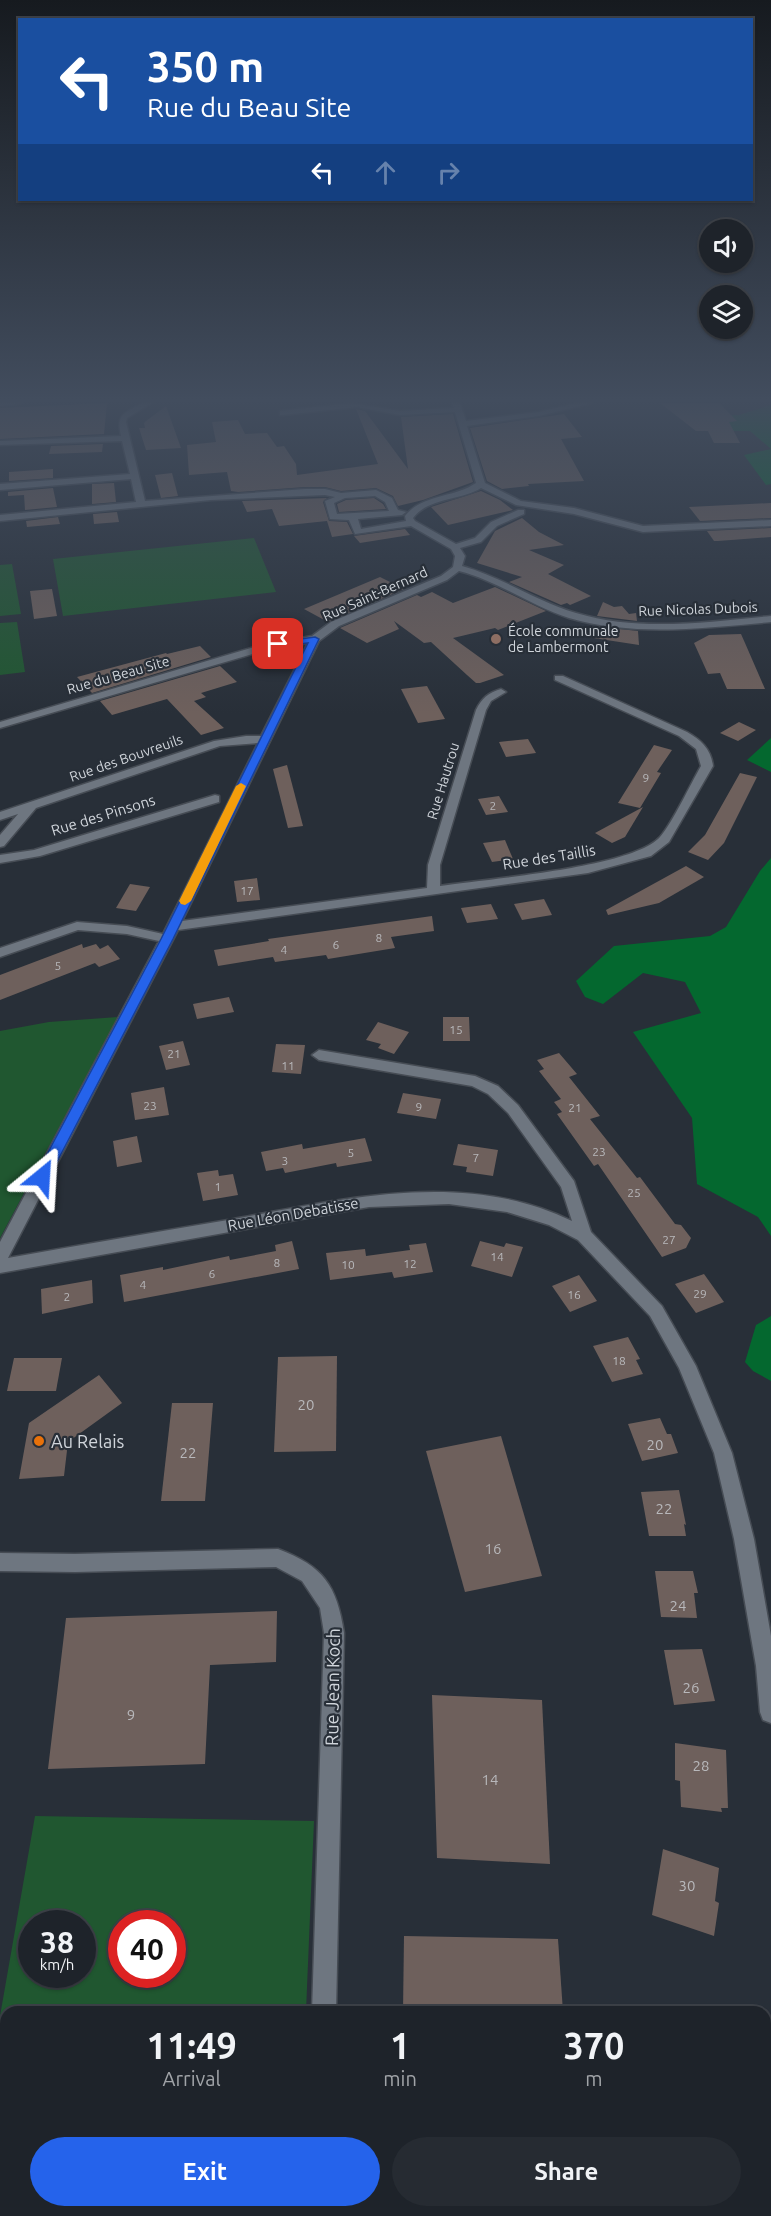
<!DOCTYPE html>
<meta charset="utf-8">
<style>
:root{--surface:#1e232a;--page:#262b32;--text:#f1f3f6;--muted:#a1a4a8;--line:#3c4047;--accent:#2563eb}
body{margin:0;font-family:Ubuntu,sans-serif;background:var(--page);color:var(--text);height:100vh;display:flex;flex-direction:column;font-size:22px;white-space:nowrap}
*{box-sizing:border-box;margin:0}
p{font-size:20px;color:var(--muted)}
.icon{flex:none;width:33px;height:33px;fill:none;stroke:currentColor;stroke-width:2;stroke-linecap:round;stroke-linejoin:round}
.map{position:relative;flex:1;overflow:hidden}
.side{position:absolute;left:0px;top:2006px;width:771px;height:212px;display:flex;flex-direction:column;background:var(--surface);border-radius:18px 18px 0 0;box-shadow:0 2px 4px #0004,0 0 0 2px var(--line)}
.side>*{flex:none}
.hud{position:absolute;left:18px;top:18px;width:735px;height:183px;border-radius:0px;box-shadow:0 2px 4px #0004,0 0 0 2px var(--line);background:#1a4fa0;color:#fff;overflow:hidden}
.controls{position:absolute;left:699px;top:219px;display:grid;gap:12px}
.controls a{display:grid;place-items:center;width:54px;height:54px;border-radius:50%;background:var(--surface);box-shadow:0 2px 4px #0004,0 0 0 2px var(--line);font-size:30px}
.speed{position:absolute;left:18px;top:1910px;display:flex;gap:12px;font-size:30px;font-weight:700;text-align:center}
.speed>*{display:grid;place-content:center;width:78px;height:78px;border-radius:50%;background:var(--surface);box-shadow:0 2px 4px #0004,0 0 0 2px var(--line);line-height:1}
.speed small{font-size:15px;font-weight:400}
.speed .limit{border:9px solid #d22;background:#fff;color:#111}
.pin{position:absolute;display:grid;place-items:center;width:51px;height:51px;color:#fff;margin:-26px;border-radius:12px;box-shadow:0 3px 9px #0006}
.me{position:absolute;width:66px;margin:-33px;rotate:27deg;stroke-linejoin:round;filter:drop-shadow(0 0 4px #0008)}
.turn{display:flex;align-items:center;gap:21px;height:126px;padding:0 30px;font-size:27px}
.turn .icon{width:78px;height:78px;stroke-width:2.5}
.turn b{display:block;font-size:42px;line-height:51px}
.lanes{display:flex;align-items:center;height:57px;padding:0 30px;background:#0003;justify-content:center;gap:30px;direction:ltr}
.lanes .off{opacity:.35}
.eta{display:flex;justify-content:space-evenly;align-items:center;height:102px;text-align:center}
.eta b{font-size:36px;font-weight:600;line-height:42px}
.primary-button{display:flex;gap:12px;margin-top:auto;padding:12px 30px}
.primary-button a{flex:1;height:69px;border-radius:36px;background:var(--accent);color:#fff;font-size:24px;font-weight:600;line-height:69px;text-align:center}
.primary-button a+a{background:var(--page);color:var(--text)}
.map>svg:first-child{display:block}
.green{fill:#205730;fill-rule:evenodd}
.forest{fill:#04682f}
.building{fill:#6e605c}
.lines{fill:none;stroke-linecap:round;stroke-linejoin:round}
.minor-casing{stroke:#464c54;stroke-width:3}
.minor{fill:#6e7680;fill-rule:evenodd}
.route{fill:#2563eb;stroke:#184099;stroke-width:1.5}
.slow{fill:#f59e0b}
.education-dot{fill:#8d6e63;stroke:#282f38;stroke-width:2}
.food-dot{fill:#e8710a;stroke:#282f38;stroke-width:2}
.labels{text-anchor:middle;dominant-baseline:central;stroke-width:4.5;stroke-linejoin:round;paint-order:stroke}
.number-label{font-size:12px;fill:#b8b8bb}
.far-street-label{font-size:14px;fill:#d0d5db;stroke:#282f38}
.far-poi-label{font-size:14px;fill:#d0d5db;stroke:#282f38;text-anchor:start}
.street-label{font-size:15px;fill:#d0d5db;stroke:#282f38}
.near-number-label{font-size:15px;fill:#b8b8bb}
.near-poi-label{font-size:18px;fill:#d0d5db;stroke:#282f38;text-anchor:start}
.near-street-label{font-size:18px;fill:#d0d5db;stroke:#282f38}
</style>
<div class="map">
<svg width="771" height="2216" viewBox="0 0 771 2216">
<rect width="100%" height="100%" fill="#282f38"/>
<g class="green">
<path d="M254 538 276 592 63 616 53 559Z"/>
<path d="M12 564 21 614 0 616V565Z"/>
<path d="M17 622 25 672 0 675V623Z"/>
<path d="M118 1017 0 1238V1031L49 1022Z"/>
<path d="M35 1816 314 1821 306 2011 6 2012V2109H0V2016ZM32 1923H82V1974H32ZM122 1923H172V1974H122Z"/>
<rect x="67" y="2211" width="231" height="5"/>
<path d="M489 2211H603L616 2216H470Z"/>
</g>
<g class="forest">
<path d="M771 405V484L766 485 744 455 771 449 750 431H723L711 416 739 415Z"/>
<path d="M771 738V772L747 760Z"/>
<path d="M771 858V1236L758 1217 697 1184 692 1118 633 1032 701 1013 685 982 643 973 603 1004 585 997 576 981 614 946 710 936 726 927 760 871Z"/>
<path d="M771 1316V1381L753 1371 745 1362 756 1325Z"/>
</g>
<g class="building">
<path d="M107 403 104 434 0 439V408Z"/>
<path d="M660 403H719L737 421 729 422 740 443H714L708 431H696Z"/>
<path d="M166 406 181 448 146 450 139 428H145L144 423 146 421Z"/>
<path d="M356 409 365 411 408 469 401 417 453 414 473 482 423 500 398 506 393 496 376 488 341 491 325 487H305L238 492 231 491 227 472 189 475 187 445 216 442 212 422 238 420 245 434 267 433 277 447 284 446 296 464 297 475 378 464Z"/>
<path d="M564 414 582 437 561 439 584 481 528 484 529 486 502 489 487 481 470 428Z"/>
<path d="M103 444 102 452 49 454 51 446Z"/>
<path d="M53 469V478L9 481V472Z"/>
<path d="M172 473 178 496 161 498 155 475Z"/>
<path d="M114 483 116 502 92 504V484Z"/>
<path d="M53 488 57 507 25 510 24 495 8 496V492Z"/>
<path d="M481 491 500 500 513 510 448 525 431 507Z"/>
<path d="M327 498 323 502 329 521 347 522 353 534 332 537 327 521 279 526 272 509 247 512 242 501Z"/>
<path d="M374 498 383 504 386 509 339 512 337 504 346 500Z"/>
<path d="M771 503V518L700 521 689 507Z"/>
<path d="M117 512 119 522 94 524 93 514Z"/>
<path d="M58 517 60 524 27 527 26 521Z"/>
<path d="M522 518 539 532 564 545 529 550 564 565 548 574 591 596 570 605 567 603 561 605 509 582 522 577 477 563 495 531Z"/>
<path d="M771 528V537L718 541H714L707 531Z"/>
<path d="M405 529 410 535 360 543 354 536Z"/>
<path d="M380 577 404 589 328 622 304 609Z"/>
<path d="M495 587 546 611 498 630 495 628 453 638 504 675 480 683H476L467 675 431 642 424 643 394 621 399 629 367 643 340 628 417 595 421 597 432 592 453 603Z"/>
<path d="M52 589 57 616 34 619 30 591Z"/>
<path d="M603 602 614 607 622 606 629 614 636 613 637 621 597 616Z"/>
<path d="M592 626 638 631 639 645 587 637Z"/>
<path d="M741 634 745 643 765 689H727L720 673 708 674 694 643 709 635Z"/>
<path d="M200 646 211 657 92 693 77 677 166 653 167 654Z"/>
<path d="M220 666 237 682 201 693 206 697 194 701 224 728 201 735 167 699 112 715 100 701Z"/>
<path d="M427 686 445 719 418 723 401 689Z"/>
<path d="M739 722 756 730 738 741 720 733Z"/>
<path d="M528 739 536 753 506 757 499 742Z"/>
<path d="M654 745 672 750 657 772 661 773 640 808 618 803Z"/>
<path d="M287 765 303 826 288 828 273 769Z"/>
<path d="M740 773 757 777 724 843 708 860 688 852 705 835Z"/>
<path d="M499 796 508 812 486 815 478 799Z"/>
<path d="M643 807 625 837 612 843 595 833Z"/>
<path d="M505 840 513 859 492 862 483 843Z"/>
<path d="M686 866 704 877 659 903 608 915 606 910Z"/>
<path d="M257 878 260 900 237 902 234 881Z"/>
<path d="M130 884 150 887 136 911 116 908Z"/>
<path d="M544 899 552 915 522 920 514 904Z"/>
<path d="M491 904 498 919 467 923 461 908Z"/>
<path d="M432 916 434 931 391 937 395 948 328 959 326 955 275 962 273 957 218 966 214 950 269 941 268 939Z"/>
<path d="M82 944 83 948 96 944 100 949 108 945 120 959 99 967 95 963 0 1000V975Z"/>
<path d="M229 997 234 1012 197 1019 193 1004Z"/>
<path d="M443 1017H469L470 1041H443Z"/>
<path d="M378 1022 409 1032 394 1054 378 1048 381 1044 366 1040Z"/>
<path d="M183 1041 190 1065 166 1070 159 1046Z"/>
<path d="M276 1044 305 1045 301 1074 272 1072Z"/>
<path d="M559 1053 577 1074 569 1077 600 1116 590 1119 637 1178 640 1177 675 1224 681 1225 691 1238 686 1248 662 1257 598 1164 594 1166 557 1114 562 1112 554 1102 561 1099 539 1071 544 1069 537 1060Z"/>
<path d="M164 1087 169 1115 135 1120 131 1093Z"/>
<path d="M403 1093 441 1099 436 1119 397 1113Z"/>
<path d="M137 1136 142 1162 117 1167 113 1141Z"/>
<path d="M365 1138 372 1161 337 1167 336 1163 285 1173 283 1168 266 1171 261 1152 302 1144 303 1149Z"/>
<path d="M458 1144 498 1150 493 1176 466 1172 467 1167 453 1165Z"/>
<path d="M218 1170 219 1176 233 1174 238 1195 203 1201 197 1173Z"/>
<path d="M292 1241 299 1269 124 1302 120 1275 163 1267V1270L229 1256 230 1260 276 1251 275 1245Z"/>
<path d="M480 1241 504 1247 506 1243 523 1247 512 1277 471 1266Z"/>
<path d="M426 1243 433 1272 394 1278 392 1272 330 1280 326 1253 365 1249 366 1256 410 1250 409 1245Z"/>
<path d="M704 1274 724 1302 696 1313 675 1284Z"/>
<path d="M579 1275 597 1301 570 1312 552 1286Z"/>
<path d="M92 1280 93 1303 42 1314 41 1289Z"/>
<path d="M628 1337 640 1359 636 1360 643 1374 612 1382 593 1346Z"/>
<path d="M337 1356 336 1451 274 1452 278 1357Z"/>
<path d="M14 1358H62L56 1391H7Z"/>
<path d="M99 1375 122 1403 68 1442 64 1476 19 1479 29 1423Z"/>
<path d="M172 1403H213L205 1501H161Z"/>
<path d="M660 1418 667 1434H671L678 1453 642 1461 628 1424Z"/>
<path d="M501 1436 542 1576 465 1592 426 1451Z"/>
<path d="M679 1490 686 1525 684 1524 686 1536H649L641 1492Z"/>
<path d="M655 1571H693L698 1593H694L697 1618 661 1617Z"/>
<path d="M277 1611 276 1662 210 1665 205 1764 48 1769 66 1618Z"/>
<path d="M702 1649 715 1701 674 1705 664 1650Z"/>
<path d="M432 1695 542 1700 550 1864 437 1858Z"/>
<path d="M675 1743 726 1750 728 1808H721L722 1812 681 1807 680 1781 675 1780Z"/>
<path d="M663 1849 719 1868 715 1901 719 1903 714 1936 652 1915Z"/>
<path d="M404 1936 558 1939 563 2012H403Z"/>
</g>
<g class="lines">
<defs>
<g id="minor">
<path d="M0 403H23L0 406Z"/>
<path d="M142 403H152L127 418 126 422 145 501 305 489H325L341 493 376 490 392 498 398 510 406 512 402 515 358 519 361 529 406 521 405 516C422 494 454 498 476 483L455 412 400 415 357 407 283 415H280V411L351 403 400 411 454 408 452 403H460L466 421 539 412 576 403H592L539 416 467 426 485 483 521 501 574 508 643 526 771 520V526L643 532 574 514 516 505 481 488C461 501 429 497 413 518L415 521 456 544 475 538 491 522 518 510H524V514L497 526 481 542 460 548 465 556 462 566C502 577 536 601 576 613 639 632 707 622 771 616V622C704 628 635 637 569 618 531 606 498 581 459 571L447 580 339 626 319 641 182 921 427 888 428 865 476 710C482 698 488 693 501 689L506 692 491 701 486 710 440 865V886C485 879 632 868 660 837 673 822 690 785 701 766L696 749 679 736 555 680V676H563L687 732C701 740 711 749 713 766L669 842 651 856 588 873 178 930 8 1258C81 1245 155 1232 228 1220 339 1200 464 1168 572 1221L561 1187 508 1113 488 1094 472 1086 319 1060 312 1055 319 1050 475 1076 498 1086 518 1105 574 1181 591 1232 662 1306 696 1366 732 1453 754 1539 771 1636V1723L763 1720 760 1712 756 1666 734 1539 714 1453 679 1368 650 1316 578 1240 549 1225 507 1212 449 1204 369 1207 0 1273V1242L159 941 127 934 78 930 0 957V948L77 922 127 926 163 934 258 743 220 746 36 808 4 846 0 847V835L18 814 0 820V812L214 741 246 736H261L308 643 266 650 0 728V722L261 645 312 636 331 622 441 576 453 567 455 556 451 549 411 526 355 534 349 520 330 519 325 501 335 497 325 495 211 500 0 521V515L136 502 131 479 0 490V484L130 474 122 441 0 445V441L121 436C116 413 124 414 142 403ZM375 496 385 502 389 511 337 514 334 503 345 498Z"/>
<path d="M215 795 219 796V802L40 856 0 863V855L34 850Z"/>
<path d="M278 1549C323 1566 337 1585 344 1633L336 2012H312L324 1633 320 1608 302 1581 276 1567 75 1572 0 1571V1553L75 1554Z"/>
<rect x="304" y="2211" width="26" height="5"/>
<path d="M630 2211H656L657 2216H631Z"/>
</g>
</defs>
<use href="#minor" class="minor-casing"/>
<use href="#minor" class="minor"/>
</g>
<linearGradient id="sky" x2="0" y2="1"><stop stop-color="#161a1f"/><stop offset="0.56" stop-color="#424d5e"/><stop offset="1" stop-color="#424d5e" stop-opacity="0"/></linearGradient>
<rect width="771" height="714" fill="url(#sky)"/>
<path class="route" d="M315 637 319 639 173 939 47 1181H37L35 1177 161 939 308 643 278 647 273 644 278 642Z"/>
<path class="slow" d="M241 783 246 786 191 901 185 905 181 904 179 901 236 786Z"/>
<circle class="education-dot" cx="496" cy="639" r="6"/>
<circle class="food-dot" cx="39" cy="1441" r="6"/>
<g class="labels">
<g class="number-label">
<text x="646" y="777">9</text>
<text x="493" y="805">2</text>
<text x="247" y="890">17</text>
<text x="379" y="937">8</text>
<text x="336" y="944">6</text>
<text x="284" y="949">4</text>
<text x="58" y="965">5</text>
<text x="456" y="1029">15</text>
<text x="174" y="1053">21</text>
<text x="288" y="1065">11</text>
<text x="150" y="1105">23</text>
<text x="419" y="1106">9</text>
<text x="575" y="1107">21</text>
<text x="599" y="1151">23</text>
<text x="351" y="1152">5</text>
<text x="476" y="1157">7</text>
<text x="285" y="1160">3</text>
<text x="218" y="1186">1</text>
<text x="634" y="1192">25</text>
<text x="669" y="1239">27</text>
<text x="497" y="1256">14</text>
<text x="277" y="1262">8</text>
<text x="410" y="1263">12</text>
<text x="348" y="1264">10</text>
<text x="212" y="1273">6</text>
<text x="143" y="1284">4</text>
<text x="700" y="1293">29</text>
<text x="574" y="1294">16</text>
<text x="67" y="1296">2</text>
<text x="619" y="1360">18</text>
</g>
<g class="far-street-label">
<text transform="translate(375 594) rotate(-24)">Rue Saint-Bernard</text>
<text transform="translate(698 609) rotate(-2)">Rue Nicolas Dubois</text>
<text transform="translate(118 675) rotate(-16)">Rue du Beau Site</text>
<text transform="translate(126 758) rotate(-19)">Rue des Bouvreuils</text>
<text transform="translate(443 781) rotate(-73)">Rue Hautrou</text>
</g>
<g class="far-poi-label">
<text x="508" y="631">École communale<tspan x="508" dy="16">de Lambermont</tspan></text>
</g>
<g class="street-label">
<text transform="translate(103 815) rotate(-17)">Rue des Pinsons</text>
<text transform="translate(549 857) rotate(-9)">Rue des Taillis</text>
<text transform="translate(293 1214) rotate(-10)">Rue Léon Debatisse</text>
</g>
<g class="near-number-label">
<text x="306" y="1404">20</text>
<text x="655" y="1444">20</text>
<text x="188" y="1452">22</text>
<text x="664" y="1508">22</text>
<text x="493" y="1548">16</text>
<text x="678" y="1605">24</text>
<text x="691" y="1687">26</text>
<text x="131" y="1714">9</text>
<text x="701" y="1765">28</text>
<text x="490" y="1779">14</text>
<text x="687" y="1885">30</text>
</g>
<g class="near-poi-label">
<text x="51" y="1441">Au Relais</text>
</g>
<g class="near-street-label">
<text transform="translate(332 1687) rotate(-89)">Rue Jean Koch</text>
</g>
</g>
</svg>
<div class="controls">
<a><svg class="icon" aria-label="sound" viewBox="0 0 24 24"><path d="M4 9h4l5-4v14l-5-4H4zM17 9q2 3 0 6"/></svg></a>
<a><svg class="icon" aria-label="layers" viewBox="0 0 24 24"><path d="M12 4l9 5-9 5-9-5zM3 14l9 5 9-5"/></svg></a>
</div>
<div class="speed"><div>38<small>km/h</small></div><div class="limit">40</div></div>
<div class="pin" style="left:278px;top:644px;background:#d93025"><svg class="icon" aria-label="arrive" viewBox="0 0 24 24"><path d="M6 21V4h12l-3 4 3 4H6"/></svg></div>
<svg class="me" style="left:42px;top:1177px" viewBox="-20 -20 40 40"><path d="M0-17L14 15 0 8-14 15z" fill="#2563eb" stroke="#fff" stroke-width="4"/></svg>
<div class="hud">
<div class="turn"><svg class="icon" aria-label="left" viewBox="0 0 24 24"><path d="M17 20v-9H6M10 6l-5 5 5 5"/></svg><div><b>350 m</b>Rue du Beau Site</div></div>
<div class="lanes"><svg class="icon" aria-label="left" viewBox="0 0 24 24"><path d="M17 20v-9H6M10 6l-5 5 5 5"/></svg><svg class="icon off" aria-label="ahead" viewBox="0 0 24 24"><path d="M12 20V5M6 11l6-6 6 6"/></svg><svg class="icon off" aria-label="right" viewBox="0 0 24 24"><path d="M7 20v-9h11M14 6l5 5-5 5"/></svg></div>
</div>
<section class="side">
<div class="eta">
<div><b>11:49</b><p>Arrival</p></div>
<div><b>1</b><p>min</p></div>
<div><b>370</b><p>m</p></div>
</div>
<div class="primary-button"><a>Exit</a><a>Share</a></div>
</section>
</div>
